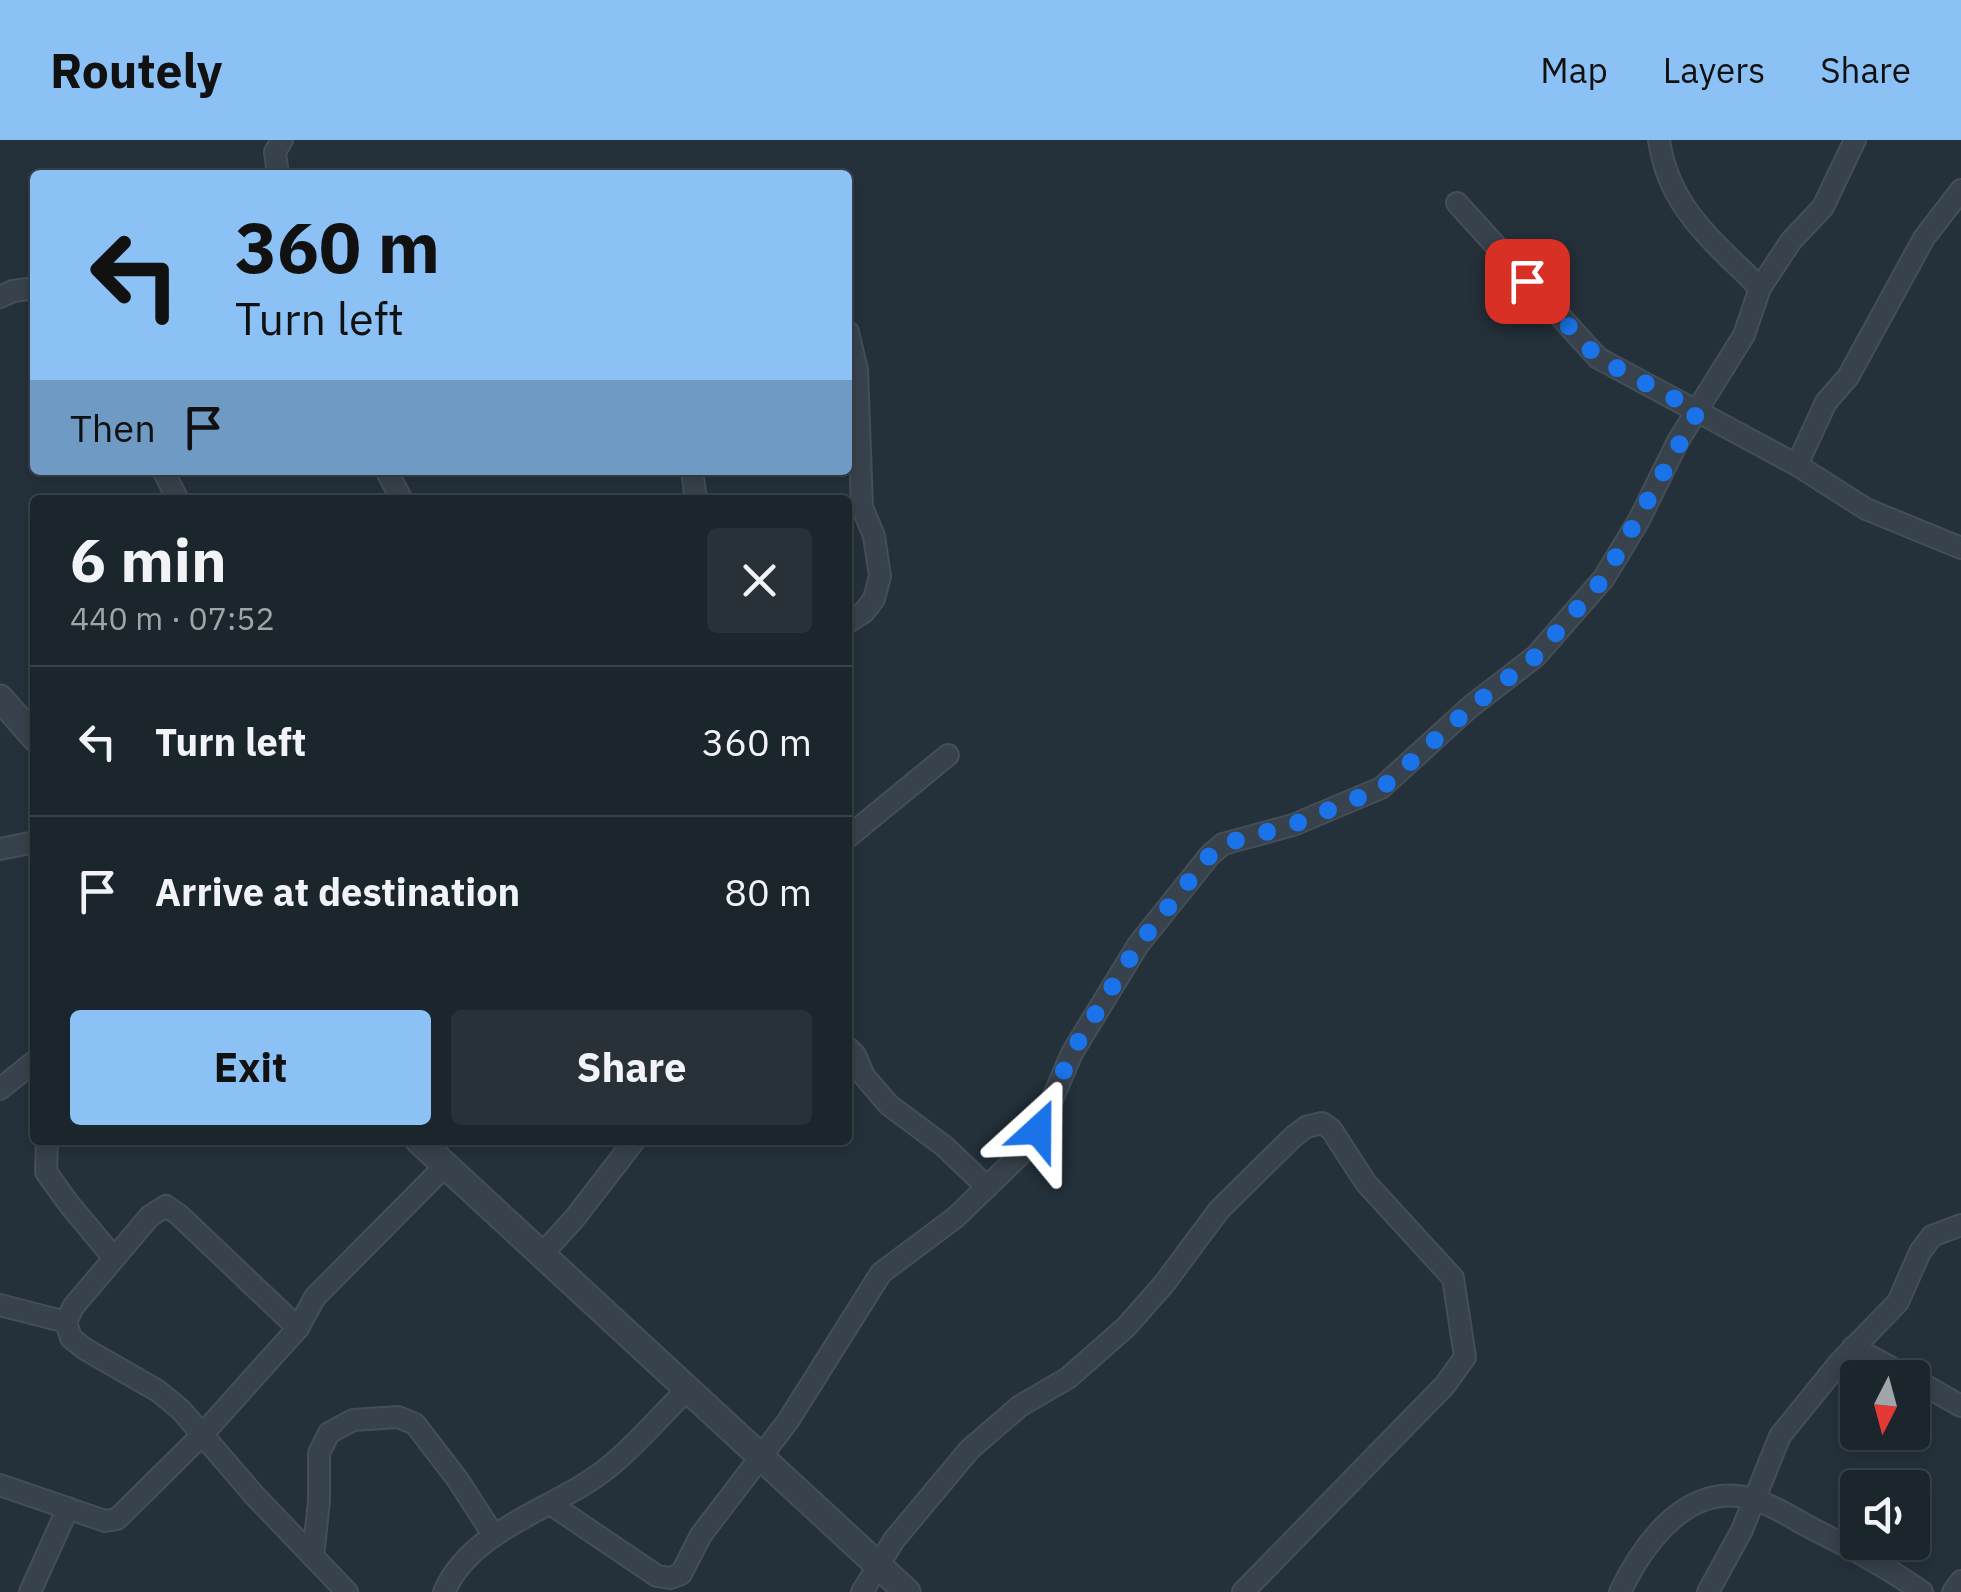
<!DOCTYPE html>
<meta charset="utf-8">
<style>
:root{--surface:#1b252c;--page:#283138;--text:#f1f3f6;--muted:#a0a5a9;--line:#394248;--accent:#8bc1f4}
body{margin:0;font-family:"IBM Plex Sans",sans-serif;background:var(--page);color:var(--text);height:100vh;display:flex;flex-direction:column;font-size:38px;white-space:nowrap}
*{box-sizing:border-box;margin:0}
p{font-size:32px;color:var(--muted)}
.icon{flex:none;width:55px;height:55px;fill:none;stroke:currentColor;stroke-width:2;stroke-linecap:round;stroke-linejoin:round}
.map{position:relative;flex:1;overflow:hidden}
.sheet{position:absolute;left:30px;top:355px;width:822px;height:650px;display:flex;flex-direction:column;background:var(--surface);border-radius:10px;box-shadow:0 5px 15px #0003,0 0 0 2px var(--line)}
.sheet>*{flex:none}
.top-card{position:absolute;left:30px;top:30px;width:822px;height:305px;border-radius:10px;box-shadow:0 5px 15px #0003,0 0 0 2px var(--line);background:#8bc1f4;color:#111;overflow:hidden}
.needle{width:65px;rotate:186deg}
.fabs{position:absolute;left:1840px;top:1220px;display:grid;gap:20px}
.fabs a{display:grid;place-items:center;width:90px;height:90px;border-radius:10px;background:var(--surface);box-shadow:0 5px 15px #0003,0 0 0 2px var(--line);font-size:50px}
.pin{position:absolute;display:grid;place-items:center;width:85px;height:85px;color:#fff;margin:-42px;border-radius:20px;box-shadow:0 5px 15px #0006}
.me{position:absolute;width:110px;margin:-55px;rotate:24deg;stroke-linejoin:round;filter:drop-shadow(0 0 8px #0008)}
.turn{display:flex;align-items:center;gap:35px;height:210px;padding:0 40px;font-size:45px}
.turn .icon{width:130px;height:130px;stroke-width:2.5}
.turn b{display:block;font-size:70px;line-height:85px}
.then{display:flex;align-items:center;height:95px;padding:0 40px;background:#0003;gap:20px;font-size:38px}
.round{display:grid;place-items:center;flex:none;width:105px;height:105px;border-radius:10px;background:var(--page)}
.headline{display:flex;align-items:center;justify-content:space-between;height:170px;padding:0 40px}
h1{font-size:60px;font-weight:700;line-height:75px}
.button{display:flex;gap:20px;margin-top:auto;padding:20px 40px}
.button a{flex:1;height:115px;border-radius:10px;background:var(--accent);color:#111;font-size:40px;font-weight:700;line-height:115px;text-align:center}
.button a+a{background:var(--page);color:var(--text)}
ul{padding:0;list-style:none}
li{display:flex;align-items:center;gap:30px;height:150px;padding:0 40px;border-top:2px solid var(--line)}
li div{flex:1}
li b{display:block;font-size:38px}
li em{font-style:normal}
header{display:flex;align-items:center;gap:60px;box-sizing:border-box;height:140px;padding:0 50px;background:var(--accent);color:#111}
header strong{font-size:48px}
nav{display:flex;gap:55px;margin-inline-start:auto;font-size:35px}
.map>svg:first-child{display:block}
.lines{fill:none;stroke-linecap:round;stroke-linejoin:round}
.minor-casing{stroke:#444e57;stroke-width:24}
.tertiary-casing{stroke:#444e57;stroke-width:29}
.minor{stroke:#38424c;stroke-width:20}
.tertiary{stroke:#38424c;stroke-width:25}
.route{stroke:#1a73e8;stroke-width:18;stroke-dasharray:0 32.4}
</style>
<header>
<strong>Routely</strong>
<nav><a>Map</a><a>Layers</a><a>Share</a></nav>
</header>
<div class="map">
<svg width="1961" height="1452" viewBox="0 0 1961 1452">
<rect width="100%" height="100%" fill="#24313b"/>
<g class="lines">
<defs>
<g id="minor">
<path d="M1659 0C1669 69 1714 101 1760 148"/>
<path d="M278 35 275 12 282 0"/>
<path d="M1457 63 1598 218 1797 325 1866 369 1961 408"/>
<path d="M0 157 13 151 35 148"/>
<path d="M848 192 857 230 862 367 874 396 880 436 874 459 864 472 848 482"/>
<path d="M1797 325 1826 262 1848 237 1924 98 1961 50"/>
<path d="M163 330 178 360"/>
<path d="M386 330 402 360"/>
<path d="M692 330 696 360"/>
<path d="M848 697 948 615"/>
<path d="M0 709 35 702"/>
<path d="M848 908 855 915 864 936 889 965 944 1006 987 1047"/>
<path d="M0 949 35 921"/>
<path d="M47 1000 46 1032 69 1064 114 1118"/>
<path d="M541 1115 574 1079 635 1000"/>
<path d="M0 1165 66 1182"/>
<path d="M298 1188 179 1075 166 1066 150 1076 73 1167 66 1182 71 1198 85 1209 158 1251 181 1270 255 1356 347 1452"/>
<path d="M1853 1207 1911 1238"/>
<path d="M1912 1238 1961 1266"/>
<path d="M0 1345 105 1381 117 1379 202 1295 298 1188 315 1157 445 1026"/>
<path d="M552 1365 657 1436 670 1438 681 1434 701 1395 788 1281 881 1133 956 1077 1024 1011 1039 990 1072 913 1138 805 1210 715 1223 704 1293 685 1381 648 1470 567 1536 516 1604 438 1639 380 1678 301 1744 195 1760 148 1791 101 1823 67 1855 0"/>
<path d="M313 1417 319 1361V1313L329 1293 353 1280 398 1277 415 1284 458 1340 494 1396"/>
<path d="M30 1452 68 1368"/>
<path d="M444 1452C473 1386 557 1370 610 1326 637 1304 662 1274 688 1249"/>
<path d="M862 1452 894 1400 970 1309 1020 1266 1068 1238 1126 1187 1164 1144 1219 1070 1293 997 1306 987 1322 983 1331 989 1366 1043 1453 1138 1465 1217 1445 1245 1243 1452"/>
<path d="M1620 1452C1644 1402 1689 1340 1753 1359 1774 1365 1795 1380 1815 1390 1851 1408 1889 1428 1922 1452"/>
<path d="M1708 1452 1742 1390 1780 1296 1839 1223 1898 1162 1920 1112 1932 1096 1961 1085"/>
<path d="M1953 1452 1961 1441"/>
</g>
<g id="tertiary">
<path d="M0 558 35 598"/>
<path d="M418 1000 907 1452"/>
</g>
</defs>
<use href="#minor" class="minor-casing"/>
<use href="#tertiary" class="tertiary-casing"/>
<use href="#minor" class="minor"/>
<use href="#tertiary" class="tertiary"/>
</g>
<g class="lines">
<path class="route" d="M1038 990 1072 912 1138 805 1210 715 1223 704 1292 685 1382 648 1470 568 1536 516 1604 438 1698 271 1598 218 1527 141"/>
</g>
</svg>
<div class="fabs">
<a><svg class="needle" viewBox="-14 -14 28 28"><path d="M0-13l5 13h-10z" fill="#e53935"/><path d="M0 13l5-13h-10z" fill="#a0a5a9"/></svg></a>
<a><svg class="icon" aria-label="sound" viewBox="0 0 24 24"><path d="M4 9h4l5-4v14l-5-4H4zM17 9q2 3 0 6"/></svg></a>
</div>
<div class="pin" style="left:1527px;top:141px;background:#d93025"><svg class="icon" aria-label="arrive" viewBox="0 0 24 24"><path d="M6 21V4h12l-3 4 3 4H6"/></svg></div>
<svg class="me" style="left:1038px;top:990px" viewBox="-20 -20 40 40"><path d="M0-17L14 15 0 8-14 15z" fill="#1a73e8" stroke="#fff" stroke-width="4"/></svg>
<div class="top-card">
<div class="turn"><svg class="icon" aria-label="left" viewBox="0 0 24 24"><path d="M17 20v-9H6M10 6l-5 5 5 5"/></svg><div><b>360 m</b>Turn left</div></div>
<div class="then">Then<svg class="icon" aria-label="arrive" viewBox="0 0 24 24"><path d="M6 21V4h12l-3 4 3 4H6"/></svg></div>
</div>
<section class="sheet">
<div class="headline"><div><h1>6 min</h1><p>440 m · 07:52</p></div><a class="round"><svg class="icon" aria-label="close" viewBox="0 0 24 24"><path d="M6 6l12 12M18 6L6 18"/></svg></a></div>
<ul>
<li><svg class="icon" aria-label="left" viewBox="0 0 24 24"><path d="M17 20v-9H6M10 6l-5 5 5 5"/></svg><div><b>Turn left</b></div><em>360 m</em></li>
<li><svg class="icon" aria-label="arrive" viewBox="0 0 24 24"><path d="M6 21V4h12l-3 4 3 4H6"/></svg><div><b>Arrive at destination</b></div><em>80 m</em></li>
</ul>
<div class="button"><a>Exit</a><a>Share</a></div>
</section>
</div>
